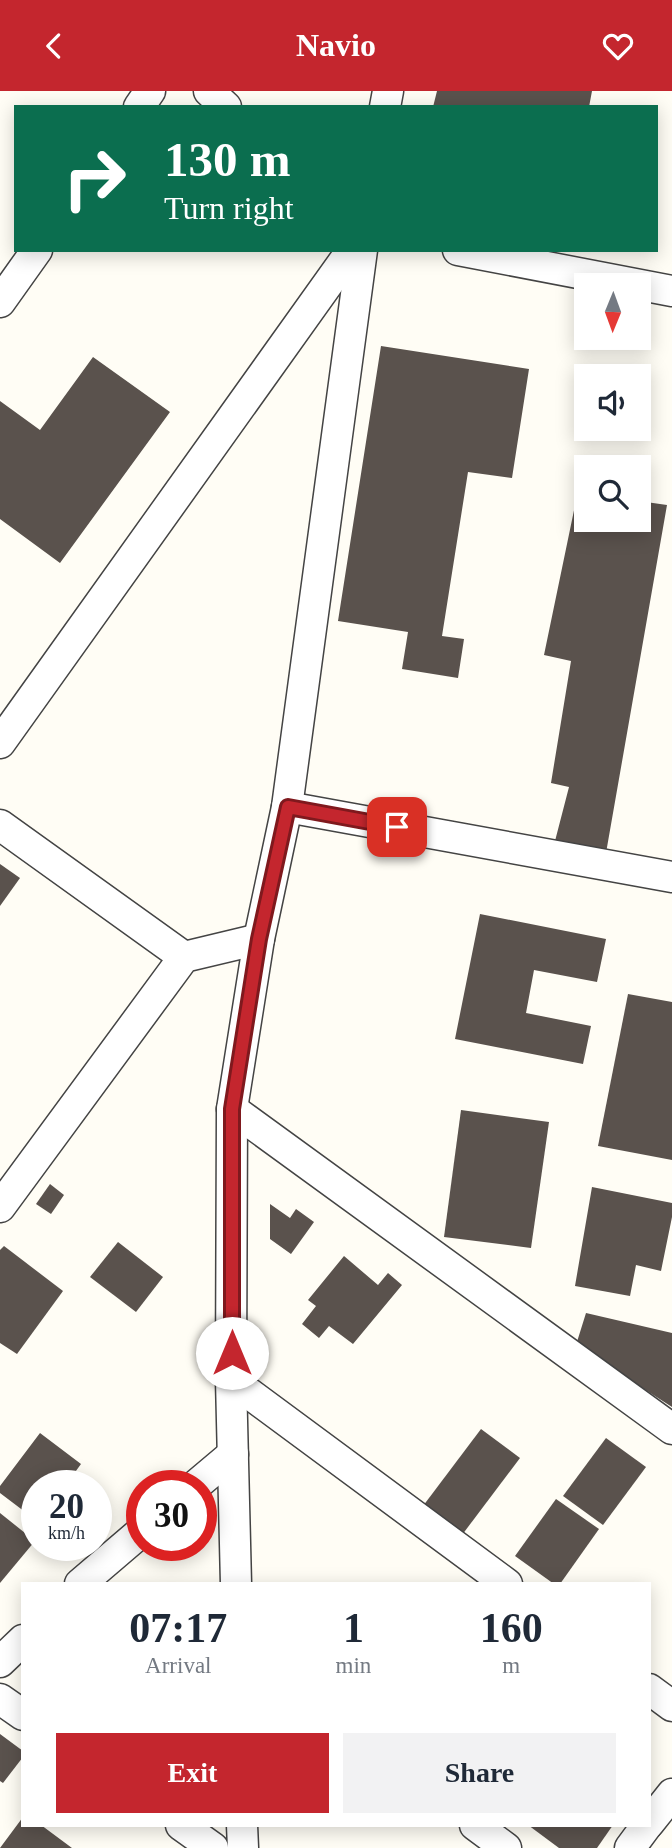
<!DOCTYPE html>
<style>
:root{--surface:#fff;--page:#f2f2f3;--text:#1f2937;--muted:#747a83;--accent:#c4262e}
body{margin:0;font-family:"Times New Roman",serif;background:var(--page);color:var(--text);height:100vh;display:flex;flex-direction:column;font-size:26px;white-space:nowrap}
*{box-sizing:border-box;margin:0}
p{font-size:23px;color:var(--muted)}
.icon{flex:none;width:38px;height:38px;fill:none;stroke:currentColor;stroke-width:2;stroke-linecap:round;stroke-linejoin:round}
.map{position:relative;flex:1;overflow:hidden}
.side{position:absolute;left:21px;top:1491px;width:630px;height:245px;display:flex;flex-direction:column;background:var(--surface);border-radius:0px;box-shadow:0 4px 18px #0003}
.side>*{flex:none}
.guide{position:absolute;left:14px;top:14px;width:644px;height:147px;border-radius:0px;box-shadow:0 4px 18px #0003;background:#0b6e4f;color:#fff;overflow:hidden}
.needle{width:46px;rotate:181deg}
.controls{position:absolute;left:574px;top:182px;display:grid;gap:14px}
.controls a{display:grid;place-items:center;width:77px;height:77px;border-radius:0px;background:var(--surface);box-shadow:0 4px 18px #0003;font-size:35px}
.speed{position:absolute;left:21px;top:1379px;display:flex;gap:14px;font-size:35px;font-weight:700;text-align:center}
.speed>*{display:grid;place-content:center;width:91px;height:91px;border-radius:50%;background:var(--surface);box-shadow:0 4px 18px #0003;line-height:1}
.speed small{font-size:18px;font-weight:400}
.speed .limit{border:10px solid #d22;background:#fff;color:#111}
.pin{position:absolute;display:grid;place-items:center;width:60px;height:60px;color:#fff;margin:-30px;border-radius:14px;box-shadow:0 4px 10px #0006}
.me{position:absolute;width:77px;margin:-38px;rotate:0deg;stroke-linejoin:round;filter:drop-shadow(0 0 5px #0008)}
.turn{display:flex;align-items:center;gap:24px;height:147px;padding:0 35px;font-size:32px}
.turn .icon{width:91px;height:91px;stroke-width:2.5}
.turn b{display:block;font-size:49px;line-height:60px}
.eta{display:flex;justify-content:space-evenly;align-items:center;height:119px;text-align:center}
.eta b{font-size:42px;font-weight:800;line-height:49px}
.primary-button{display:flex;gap:14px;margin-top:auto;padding:14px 35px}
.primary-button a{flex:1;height:80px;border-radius:0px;background:var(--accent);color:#fff;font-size:28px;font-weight:800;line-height:80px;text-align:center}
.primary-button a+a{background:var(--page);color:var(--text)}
header{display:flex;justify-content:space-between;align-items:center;height:91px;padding:0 35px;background:var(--accent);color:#fff;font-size:32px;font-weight:800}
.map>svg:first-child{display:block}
.building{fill:#5a524d}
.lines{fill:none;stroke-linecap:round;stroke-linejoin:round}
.street-casing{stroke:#444;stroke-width:33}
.street{stroke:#fff;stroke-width:30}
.route-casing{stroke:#7f191e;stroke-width:18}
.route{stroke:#c4262e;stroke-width:12}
</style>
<header><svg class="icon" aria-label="back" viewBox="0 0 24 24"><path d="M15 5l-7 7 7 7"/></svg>Navio<svg class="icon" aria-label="heart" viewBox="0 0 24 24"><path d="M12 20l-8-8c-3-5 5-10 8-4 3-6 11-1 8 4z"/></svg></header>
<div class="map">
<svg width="672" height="1757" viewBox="0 0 672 1757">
<rect width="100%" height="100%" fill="#fffdf5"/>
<g class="building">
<path d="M437 0H592L589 16H433Z"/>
<path d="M381 255 529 278 512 387 468 381 442 545 464 548 458 587 402 578 408 541 338 530Z"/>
<path d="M93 266 170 321 60 472 0 428V310L40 339Z"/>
<path d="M578 400 586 402V429H639V410L667 414 606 762 555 750 569 696 551 692 571 570 544 564Z"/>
<path d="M0 773 20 787 0 815Z"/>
<path d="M480 823 606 848 597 891 534 879 526 922 591 935 583 973 455 948Z"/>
<path d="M628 903 672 911V1069L598 1055Z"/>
<path d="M461 1019 549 1031 531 1157 444 1146Z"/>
<path d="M50 1093 64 1104 51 1123 36 1113Z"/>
<path d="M592 1096 672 1112V1126L661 1180 636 1174 630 1205 575 1195Z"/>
<path d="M270 1113 290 1127 296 1118 314 1131 291 1163 270 1148Z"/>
<path d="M118 1151 163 1186 136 1221 90 1186Z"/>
<path d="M4 1155 63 1200 17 1263 0 1252V1159Z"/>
<path d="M344 1165 378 1194 388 1182 402 1194 353 1253 329 1235 319 1247 302 1233 316 1215 308 1209Z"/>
<path d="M586 1222 672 1242V1316L576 1254Z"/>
<path d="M481 1338 520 1367 462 1444 423 1415Z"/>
<path d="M40 1342 81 1373 65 1395H37V1430L0 1402V1395Z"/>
<path d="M606 1347 646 1376 603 1434 563 1405Z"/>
<path d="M556 1408 599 1438 560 1493H554L515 1465Z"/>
<path d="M0 1422 35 1450 0 1492Z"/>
<path d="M0 1643 23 1660V1666L3 1692 0 1690Z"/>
<path d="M23 1726V1734H41L72 1757H0Z"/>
<path d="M528 1734H613L597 1757H559Z"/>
</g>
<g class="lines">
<defs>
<g id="street">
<path d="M209 0 226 16"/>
<path d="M139 16 150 0"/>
<path d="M385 16 388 0"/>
<path d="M458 159 672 200"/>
<path d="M0 211 37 159"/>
<path d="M0 652 352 159"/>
<path d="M287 716 672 786"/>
<path d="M0 734 184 866"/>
<path d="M232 1018 672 1338"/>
<path d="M0 1116 184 866 259 848"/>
<path d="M231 1289 507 1493"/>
<path d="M195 1395 233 1363"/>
<path d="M80 1493 142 1440"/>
<path d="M236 1493 231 1289 232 1018 259 848 287 716 362 159"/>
<path d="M0 1571 23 1549"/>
<path d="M649 1598 672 1615"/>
<path d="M0 1608 23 1624"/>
<path d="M649 1732 672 1703"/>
<path d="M181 1734 213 1757"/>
<path d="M242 1734 243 1757"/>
<path d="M475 1734 506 1757"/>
<path d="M630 1757 647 1734"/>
</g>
</defs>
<use href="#street" class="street-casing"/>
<use href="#street" class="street"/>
</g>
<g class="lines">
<defs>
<path id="route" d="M232 1262V1018L259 848 288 716 397 736"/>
</defs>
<use href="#route" class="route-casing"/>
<use href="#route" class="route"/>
</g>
</svg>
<div class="controls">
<a><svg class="needle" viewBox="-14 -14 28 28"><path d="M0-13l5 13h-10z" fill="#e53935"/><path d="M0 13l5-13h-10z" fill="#747a83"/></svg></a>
<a><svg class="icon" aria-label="sound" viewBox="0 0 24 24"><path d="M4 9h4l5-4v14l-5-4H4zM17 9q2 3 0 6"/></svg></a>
<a><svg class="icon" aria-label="search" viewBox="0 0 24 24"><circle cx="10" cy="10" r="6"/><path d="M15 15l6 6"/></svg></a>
</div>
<div class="speed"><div>20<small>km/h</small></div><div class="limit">30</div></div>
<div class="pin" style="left:397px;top:736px;background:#d93025"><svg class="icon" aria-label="arrive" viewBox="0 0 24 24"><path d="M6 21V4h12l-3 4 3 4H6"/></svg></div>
<svg class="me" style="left:232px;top:1262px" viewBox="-20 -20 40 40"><circle r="19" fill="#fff"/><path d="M0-13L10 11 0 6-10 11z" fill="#c4262e"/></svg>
<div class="guide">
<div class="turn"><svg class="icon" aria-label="right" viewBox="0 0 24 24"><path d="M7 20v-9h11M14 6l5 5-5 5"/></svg><div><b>130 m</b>Turn right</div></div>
</div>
<section class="side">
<div class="eta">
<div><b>07:17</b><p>Arrival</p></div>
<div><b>1</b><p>min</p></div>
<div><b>160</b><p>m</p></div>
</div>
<div class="primary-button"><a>Exit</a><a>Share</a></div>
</section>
</div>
